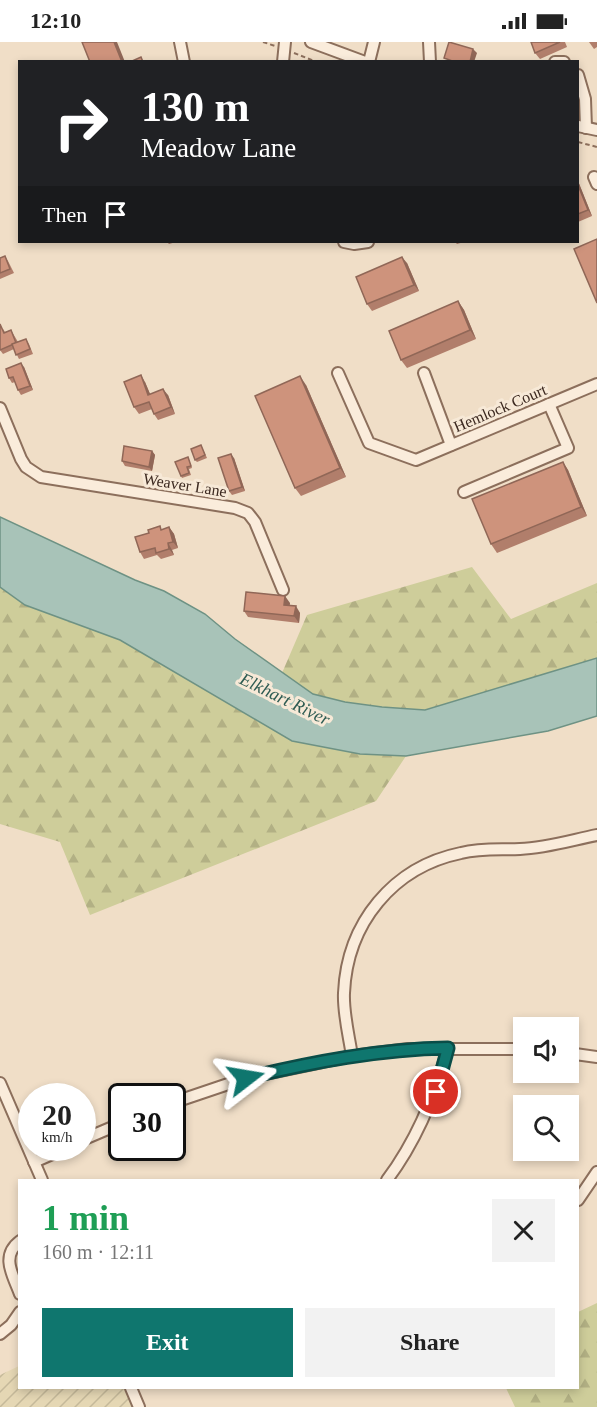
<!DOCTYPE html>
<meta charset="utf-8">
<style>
:root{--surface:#fff;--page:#f2f2f2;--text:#222;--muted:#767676;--accent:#0f766e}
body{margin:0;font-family:"Times New Roman",serif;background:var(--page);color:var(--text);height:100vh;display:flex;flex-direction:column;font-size:22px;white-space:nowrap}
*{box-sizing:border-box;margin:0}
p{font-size:20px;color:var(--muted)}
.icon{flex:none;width:33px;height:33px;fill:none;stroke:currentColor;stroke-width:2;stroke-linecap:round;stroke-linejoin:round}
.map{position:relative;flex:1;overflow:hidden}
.side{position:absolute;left:18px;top:1137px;width:561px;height:210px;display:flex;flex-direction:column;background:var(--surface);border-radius:0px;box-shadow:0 3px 9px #0003}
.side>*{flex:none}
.guide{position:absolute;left:18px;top:18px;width:561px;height:183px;border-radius:0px;box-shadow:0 3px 9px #0003;background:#202124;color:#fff;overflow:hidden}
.buttons{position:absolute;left:513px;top:975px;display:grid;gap:12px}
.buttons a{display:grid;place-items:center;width:66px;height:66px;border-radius:0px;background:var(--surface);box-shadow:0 3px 9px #0003;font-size:30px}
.speed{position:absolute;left:18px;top:1041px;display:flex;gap:12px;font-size:30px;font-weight:700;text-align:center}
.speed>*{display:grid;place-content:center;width:78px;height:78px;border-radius:50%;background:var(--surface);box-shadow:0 3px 9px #0003;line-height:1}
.speed small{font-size:15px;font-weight:400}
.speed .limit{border:3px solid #111;border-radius:9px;background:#fff;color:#111}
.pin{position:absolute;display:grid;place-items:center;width:51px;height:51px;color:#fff;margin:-26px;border:3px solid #fff;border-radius:50%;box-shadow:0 2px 6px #0007}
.me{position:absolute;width:66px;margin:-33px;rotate:76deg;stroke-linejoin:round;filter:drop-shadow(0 0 4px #0008)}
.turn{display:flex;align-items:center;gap:21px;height:126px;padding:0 24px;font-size:27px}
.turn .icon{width:78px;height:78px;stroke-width:2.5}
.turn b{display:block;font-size:42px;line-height:51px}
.then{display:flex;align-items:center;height:57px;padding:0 24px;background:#0003;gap:12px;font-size:22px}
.round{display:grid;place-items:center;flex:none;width:63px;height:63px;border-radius:0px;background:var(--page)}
.headline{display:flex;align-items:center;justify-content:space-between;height:102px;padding:0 24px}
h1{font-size:36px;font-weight:800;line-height:45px;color:#1e9e55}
.action{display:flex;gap:12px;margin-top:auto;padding:12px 24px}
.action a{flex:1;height:69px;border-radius:0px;background:var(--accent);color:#fff;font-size:24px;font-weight:800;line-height:69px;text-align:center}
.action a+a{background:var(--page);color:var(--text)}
.status{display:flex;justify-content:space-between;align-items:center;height:42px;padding:0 30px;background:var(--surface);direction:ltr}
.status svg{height:16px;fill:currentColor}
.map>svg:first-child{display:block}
.farmland{fill:url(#farmland-furrows)}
.forest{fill:url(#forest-firs)}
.water{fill:#a8c3b8;stroke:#6e9284;stroke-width:1.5}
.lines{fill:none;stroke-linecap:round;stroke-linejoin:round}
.minor-casing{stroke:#8c6f5c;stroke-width:14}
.path{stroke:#8c6f5c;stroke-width:2;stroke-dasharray:4.5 3;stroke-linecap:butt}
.minor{stroke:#faecdb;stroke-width:10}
.wall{fill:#b17e6b}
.shaded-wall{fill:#906757}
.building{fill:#ce937c;stroke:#906757;stroke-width:1.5}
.route-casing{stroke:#0a4d48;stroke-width:15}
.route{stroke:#0f766e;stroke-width:10}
.labels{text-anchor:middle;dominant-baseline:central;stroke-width:6;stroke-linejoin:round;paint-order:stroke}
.street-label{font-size:16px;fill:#3c2920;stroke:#f7e9d7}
.water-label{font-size:18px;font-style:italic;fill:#2f5c53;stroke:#f7e9d7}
</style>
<div class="status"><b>12:10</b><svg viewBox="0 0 49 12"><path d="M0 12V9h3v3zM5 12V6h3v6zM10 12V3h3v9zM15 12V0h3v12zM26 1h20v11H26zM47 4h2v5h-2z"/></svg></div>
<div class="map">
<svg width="597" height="1365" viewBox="0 0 597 1365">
<defs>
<pattern id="farmland-furrows" width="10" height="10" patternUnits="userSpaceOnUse" patternTransform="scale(1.5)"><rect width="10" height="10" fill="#e5d7b4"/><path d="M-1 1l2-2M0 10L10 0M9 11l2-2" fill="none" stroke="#c5b99a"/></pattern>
<pattern id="forest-firs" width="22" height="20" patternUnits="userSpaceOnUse" patternTransform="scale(1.5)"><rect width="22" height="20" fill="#cecd9a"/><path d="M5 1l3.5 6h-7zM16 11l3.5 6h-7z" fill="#b2b084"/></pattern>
</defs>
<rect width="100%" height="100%" fill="#f0dec7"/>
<path class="farmland" d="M19 1324 20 1346H131L139 1365H0V1333Z"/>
<g class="forest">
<path d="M472 525 511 577 597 541V616L425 668 382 665 345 660 313 652 282 631 307 573Z"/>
<path d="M0 545 25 563 120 598 292 699 360 712 406 714 376 759 90 873 60 800 0 782Z"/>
<path d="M597 1261V1365H515L506 1346H578V1270Z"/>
</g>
<path class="water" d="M0 475 135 538 164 549 205 572 235 597 313 652 345 660 382 665 425 668 597 616V674L548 689 406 714 360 712 292 699 120 598 25 563 0 545Z"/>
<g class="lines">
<defs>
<g id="minor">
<path d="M180 0 184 20"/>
<path d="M311 0 365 20"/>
<path d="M429 0 430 20"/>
<path d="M283 20 285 0"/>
<path d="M369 20 374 0"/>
<path d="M555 20H564"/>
<path d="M578 33 585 57 586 86"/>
<path d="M578 84 597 88"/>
<path d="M594 135 597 142"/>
<path d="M344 200 354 202 368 200"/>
<path d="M338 331 369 401 416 418 597 342"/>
<path d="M424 331 451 403"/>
<path d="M0 366 21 417 26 425 41 435 235 466 248 471 255 480 283 548"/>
<path d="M464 450 568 406 549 362"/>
<path d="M568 1011 597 1015"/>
<path d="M352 1014C349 994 343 971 344 951 347 881 393 825 461 811 481 806 500 808 520 807 546 806 572 798 597 793"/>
<path d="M0 1041 42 1138"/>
<path d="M172 1061 246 1036 352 1014 408 1007H524"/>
<path d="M82 1098 122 1081"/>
<path d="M34 1120 66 1106"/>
<path d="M387 1138C417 1098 435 1054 448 1006"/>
<path d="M578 1158 597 1130"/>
<path d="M20 1199C0 1214 13 1233 20 1252"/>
<path d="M0 1292 11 1283 20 1270"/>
<path d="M131 1346 139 1365"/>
</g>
</defs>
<use href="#minor" class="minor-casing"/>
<g class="path">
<path d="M263 0 275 4"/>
<path d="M294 11 317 20"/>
<path d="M578 100 597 105"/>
</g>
<use href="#minor" class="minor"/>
</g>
<g class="wall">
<path d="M531 0H565L567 5 540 17 535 11Z"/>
<path d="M589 0H597V5L594 7Z"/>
<path d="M578 139 592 174 578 180Z"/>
<path d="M167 200H176L169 202Z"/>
<path d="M455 200H464L457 202Z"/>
<path d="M5 214 8 219 14 231 0 237V216Z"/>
<path d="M407 221 419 249 372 269 367 262Z"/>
<path d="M458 259 464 268 476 297 407 326 401 318Z"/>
<path d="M3 287 5 290 11 288 18 300 26 297 29 302 33 312 19 317 14 307 3 312 0 308Z"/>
<path d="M24 325 33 348 21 353 18 348 15 340 12 341 9 336Z"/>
<path d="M145 340 150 352 168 353 175 372 158 378 154 372 152 367 139 372 134 365Z"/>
<path d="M306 343 346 435 301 454 295 446Z"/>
<path d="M201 403 207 416 197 420 195 418Z"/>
<path d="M152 409 155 413 152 429 125 424 122 419Z"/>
<path d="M188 415 192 426 189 427 191 433 182 436 181 434Z"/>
<path d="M234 416 245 449 232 453 229 449Z"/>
<path d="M563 420 568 428 587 474 497 511 491 502Z"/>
<path d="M169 485 174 492 178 506 172 508 174 513 161 517 157 513 144 517 140 510 162 488Z"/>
<path d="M290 561 289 563 300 571 299 581 248 575 244 569Z"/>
</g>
<g class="shaded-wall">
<path d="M114 0H117L125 20H122Z"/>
<path d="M473 7 477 11 474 20H470Z"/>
<path d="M578 139 592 174 588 168 578 143Z"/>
<path d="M402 215 407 221 419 249 414 243Z"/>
<path d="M458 259 464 268 476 297 470 288Z"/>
<path d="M21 321 24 325 33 348 30 344Z"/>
<path d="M141 333 145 340 153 359 148 353Z"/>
<path d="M300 334 306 343 346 435 340 426Z"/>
<path d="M163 347 168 353 175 372 171 365Z"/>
<path d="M152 409 155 413 152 429 149 425Z"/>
<path d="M231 412 234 416 245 449 242 445Z"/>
<path d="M563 420 568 428 587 474 581 465Z"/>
<path d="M169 485 174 492 178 506 173 500Z"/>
<path d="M168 501 172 508 174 513 169 507Z"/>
<path d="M285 554 290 561 289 569 284 563Z"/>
<path d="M296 564 300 571 299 581 294 574Z"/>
</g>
<g class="building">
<path d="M82 0H114L122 20H90Z"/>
<path d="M449 0 473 7 470 20H455L444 16Z"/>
<path d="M531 0H560L535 11Z"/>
<path d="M141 15 143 20H130Z"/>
<path d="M578 143 588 168 578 172Z"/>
<path d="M597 197V261L574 207Z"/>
<path d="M5 214 10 227 0 231V216Z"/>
<path d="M402 215 414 243 367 262 356 235Z"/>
<path d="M458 259 470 288 401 318 389 289Z"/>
<path d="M0 282 4 291 11 288 16 301 0 308Z"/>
<path d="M26 297 30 307 16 313 12 302Z"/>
<path d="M21 321 30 344 18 348 13 335 9 336 6 327Z"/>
<path d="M141 333 148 353 163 347 171 365 154 372 149 360 134 365 124 340Z"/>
<path d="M300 334 340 426 295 446 255 354Z"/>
<path d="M201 403 205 413 195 418 191 407Z"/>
<path d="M124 404 152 409 149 425 122 419Z"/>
<path d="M231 412 242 445 229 449 218 416Z"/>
<path d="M188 415 191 424 187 425 189 431 181 434 175 420Z"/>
<path d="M563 420 581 465 491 502 472 457Z"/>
<path d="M160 484 161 488 169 485 173 500 168 501 169 507 156 511 155 506 140 510 135 495 149 491 148 488Z"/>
<path d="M246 550 285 554 284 563 296 564 294 574 244 569Z"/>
</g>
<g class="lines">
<defs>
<path id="route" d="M246 1036C313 1020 380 1007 448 1006L436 1050"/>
</defs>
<use href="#route" class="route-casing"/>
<use href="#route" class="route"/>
</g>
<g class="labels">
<g class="street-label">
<text transform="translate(500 366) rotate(-23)">Hemlock Court</text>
<text transform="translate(185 443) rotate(9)">Weaver Lane</text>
</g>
<g class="water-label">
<text transform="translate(285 657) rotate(26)">Elkhart River</text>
</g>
</g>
</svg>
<div class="buttons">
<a><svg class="icon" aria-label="sound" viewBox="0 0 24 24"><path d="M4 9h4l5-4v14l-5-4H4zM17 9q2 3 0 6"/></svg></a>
<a><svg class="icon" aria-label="search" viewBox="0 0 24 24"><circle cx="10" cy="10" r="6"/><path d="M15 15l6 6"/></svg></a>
</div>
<div class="speed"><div>20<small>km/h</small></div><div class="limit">30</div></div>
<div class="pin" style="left:436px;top:1050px;background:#d93025"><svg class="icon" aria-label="arrive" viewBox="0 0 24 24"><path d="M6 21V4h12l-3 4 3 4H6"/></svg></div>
<svg class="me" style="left:246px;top:1036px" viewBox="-20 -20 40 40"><path d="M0-17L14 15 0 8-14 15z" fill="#0f766e" stroke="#fff" stroke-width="4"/></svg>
<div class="guide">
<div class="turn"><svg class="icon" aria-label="right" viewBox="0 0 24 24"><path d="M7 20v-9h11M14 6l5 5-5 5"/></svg><div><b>130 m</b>Meadow Lane</div></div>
<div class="then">Then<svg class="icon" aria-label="arrive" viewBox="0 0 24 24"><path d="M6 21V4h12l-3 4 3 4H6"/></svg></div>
</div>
<section class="side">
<div class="headline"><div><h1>1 min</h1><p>160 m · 12:11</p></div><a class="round"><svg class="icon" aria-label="close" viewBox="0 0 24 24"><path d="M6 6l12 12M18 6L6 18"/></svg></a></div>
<div class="action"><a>Exit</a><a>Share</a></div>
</section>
</div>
